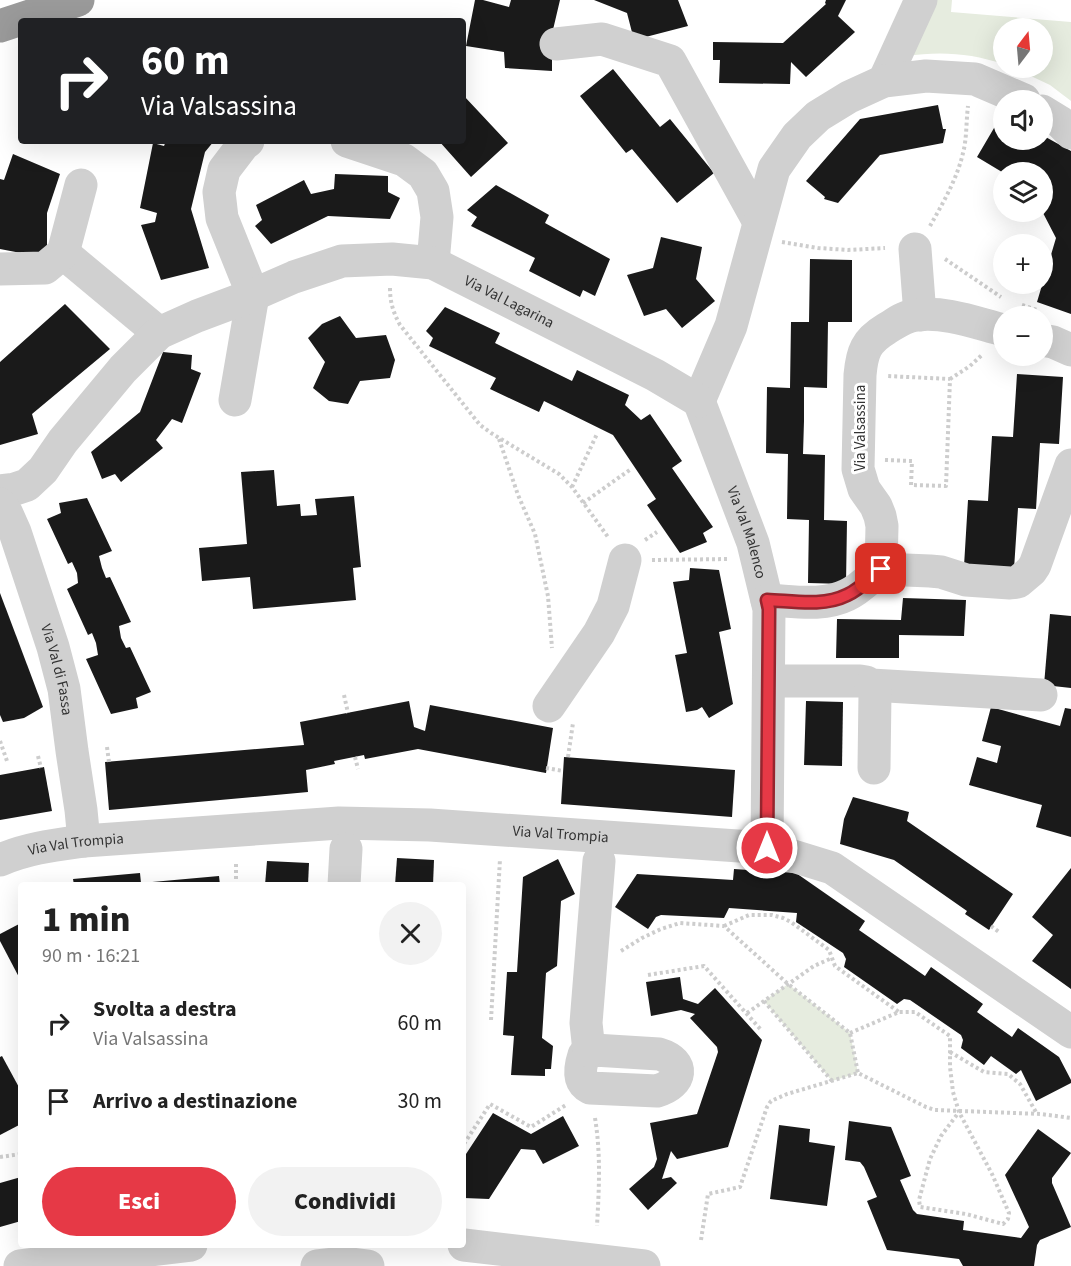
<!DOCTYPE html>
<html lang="it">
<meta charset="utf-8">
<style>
:root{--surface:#fff;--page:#f2f2f2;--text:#222;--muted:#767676;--accent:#e63946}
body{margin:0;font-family:"Source Sans 3",sans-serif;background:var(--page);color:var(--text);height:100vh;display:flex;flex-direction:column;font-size:22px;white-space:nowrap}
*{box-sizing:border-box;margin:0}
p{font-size:20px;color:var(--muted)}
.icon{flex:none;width:33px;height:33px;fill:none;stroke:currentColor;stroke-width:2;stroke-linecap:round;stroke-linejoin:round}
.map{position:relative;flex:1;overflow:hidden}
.drawer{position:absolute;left:18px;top:882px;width:448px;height:366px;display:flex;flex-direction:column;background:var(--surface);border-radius:6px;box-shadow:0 6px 24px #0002}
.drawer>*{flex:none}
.guide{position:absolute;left:18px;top:18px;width:448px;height:126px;border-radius:6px;box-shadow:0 6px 24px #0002;background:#202124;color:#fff;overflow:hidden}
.needle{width:39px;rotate:16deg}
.tools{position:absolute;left:993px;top:18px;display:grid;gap:12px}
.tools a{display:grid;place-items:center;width:60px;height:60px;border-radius:50%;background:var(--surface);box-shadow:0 6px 24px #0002;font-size:30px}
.pin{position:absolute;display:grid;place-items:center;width:51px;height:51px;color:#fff;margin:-26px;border-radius:12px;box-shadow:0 3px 9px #0006}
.me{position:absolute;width:66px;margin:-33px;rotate:0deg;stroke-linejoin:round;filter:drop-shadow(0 0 4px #0008)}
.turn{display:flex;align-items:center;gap:21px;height:126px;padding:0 24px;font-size:27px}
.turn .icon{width:78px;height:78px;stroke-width:2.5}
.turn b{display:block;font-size:42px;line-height:51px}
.round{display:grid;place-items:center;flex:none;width:63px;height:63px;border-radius:32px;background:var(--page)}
.headline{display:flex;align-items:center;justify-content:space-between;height:102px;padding:0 24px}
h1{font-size:36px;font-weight:800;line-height:45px}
.cta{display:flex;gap:12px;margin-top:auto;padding:12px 24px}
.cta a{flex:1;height:69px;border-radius:36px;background:var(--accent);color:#fff;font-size:24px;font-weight:800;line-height:69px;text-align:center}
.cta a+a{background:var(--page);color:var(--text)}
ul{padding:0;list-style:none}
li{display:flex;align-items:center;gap:18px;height:78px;padding:0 24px}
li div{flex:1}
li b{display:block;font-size:22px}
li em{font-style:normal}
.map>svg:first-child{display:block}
.green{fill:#e6ecdf}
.building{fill:#1a1a1a}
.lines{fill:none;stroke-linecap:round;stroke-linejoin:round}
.path{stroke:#cdcdcd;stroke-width:4;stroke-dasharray:3 3;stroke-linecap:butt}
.minor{stroke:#d0d0d0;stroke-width:33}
.highway{stroke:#9a9a9a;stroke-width:33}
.route-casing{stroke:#96252e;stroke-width:15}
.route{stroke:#e63946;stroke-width:10}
.labels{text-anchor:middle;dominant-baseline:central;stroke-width:6;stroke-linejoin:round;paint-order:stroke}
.street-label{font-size:15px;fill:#333;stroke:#fff}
</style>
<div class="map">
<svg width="1071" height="1266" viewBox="0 0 1071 1266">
<rect width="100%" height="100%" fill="#fff"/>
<g class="green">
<path d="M931 0H952L951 12 1071 22V101L1050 85 1014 68H1042V28H1004L1003 64C971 53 940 51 906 56Z"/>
<path d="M788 984 850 1033 858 1073 832 1081 764 1001Z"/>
</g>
<g class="building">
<path d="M475 0H483L509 7 511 0H560L552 34V71L505 68 504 52 466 46Z"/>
<path d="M594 0H678L688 26 634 40 627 13Z"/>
<path d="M826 0H846L838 16 855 32 806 77 791 62 790 84 719 83 720 60H713V42L783 43 826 4 825 3Z"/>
<path d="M613 69 660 127 670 119 714 173 677 203 632 149 626 153 580 96Z"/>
<path d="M464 96 508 143 471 177 439 141H464Z"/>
<path d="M938 105 943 129H946L943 143 880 155 838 203 824 199 825 197 806 181 860 119Z"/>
<path d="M1004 111V140H1042V135L1071 151V314L1037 302 1056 238 1042 211V172H1002L977 157Z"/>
<path d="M166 141H214L205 152 191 209 209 268 161 280 141 225 155 222 157 213 140 208 153 143 164 146Z"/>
<path d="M13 154 60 174 47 213V258L0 249V179L4 180Z"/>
<path d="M335 174 388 176V192L400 198 390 219 328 216 271 244 255 226 262 220 256 205 304 180 311 194 334 189Z"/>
<path d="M496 185 549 215 545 223 610 259 595 296 583 290 580 297 529 271 535 258 471 226 477 217 467 210Z"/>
<path d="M661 237 702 247 696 279 715 301 682 328 666 309 644 316 627 275 653 268Z"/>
<path d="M810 259 852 260V322H828L827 388 804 387V421L803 454 825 455 824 520 847 521 846 584 808 583 809 520 787 519 788 454 766 453 767 387 790 388 791 322H809Z"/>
<path d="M65 304 110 349 32 414 38 434 0 445V362Z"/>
<path d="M445 307 500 333 495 343 572 381 577 370 629 395 625 405 641 420 650 414 682 461 672 468 713 527 703 533 707 542 680 553 647 505 656 499 613 435 544 401 539 412 490 389 496 378 429 346 433 338 426 331Z"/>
<path d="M340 316 356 338 386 335 395 360 390 378 360 381 348 404 329 401 313 388 325 362 308 338 322 324Z"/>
<path d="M163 352 192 355 191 369 201 373 182 423 172 419 156 440 163 448 121 482 115 474 102 479 91 452 140 412Z"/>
<path d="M1017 374 1063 377 1059 444 1040 443 1036 509 1018 508 1014 569 964 566 968 500 988 501 992 436 1013 437Z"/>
<path d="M274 470 277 506 300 504 301 516 317 515 315 499 354 496 361 567 353 568 356 600 253 609 250 577 202 581 199 548 247 544 241 472Z"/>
<path d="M87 498 112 551 99 556 102 568 106 578 110 577 131 622 119 626 121 638 126 648 130 647 151 692 136 698 138 708 111 714 86 659 98 655 96 643 92 633 88 635 67 589 78 583 77 573 72 562 68 564 47 519 61 513 59 503Z"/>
<path d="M690 568 719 570 731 629 719 632 733 704 709 718 702 707 697 710 686 712 675 655 687 653 673 582 689 580Z"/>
<path d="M0 593 43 707 24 718 3 722 0 715Z"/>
<path d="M903 598 966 600 964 636 899 635V658H836L837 619 901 620Z"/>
<path d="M1050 614 1071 616V688L1044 685Z"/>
<path d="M409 701 414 727 425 731 430 705 553 728 546 773 418 749 365 759 364 755 334 761 335 764 306 770 308 792 109 810 105 762 304 745 300 722Z"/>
<path d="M806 701 843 702 842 766 804 765Z"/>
<path d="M991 707 1060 726 1065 708 1071 709V837L1036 827 1042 805 969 785 977 757 997 763 1001 746 982 741Z"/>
<path d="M564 757 735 770 732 817 561 804Z"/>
<path d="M44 767 52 811 0 820V775Z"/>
<path d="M853 797 909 812 907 821 1013 894 989 930 965 914 967 911 894 860 840 844 844 819Z"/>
<path d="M397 858 434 860 433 885H395Z"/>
<path d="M558 859 575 894 561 901 557 966 546 973 542 1038 553 1046 551 1069H545V1076L511 1075 514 1036 503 1035 507 972H517L523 877Z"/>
<path d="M267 861 309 863 308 885H265Z"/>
<path d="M1071 868V989L1032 961 1053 935 1032 917Z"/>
<path d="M734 869 796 873 865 921 859 930 925 976 931 967 983 1004 977 1012 1012 1037 1018 1028 1059 1057 1071 1080V1083L1036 1101 1021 1070 1016 1074 991 1056 984 1065 961 1048 963 1040 961 1035 910 1000 904 999 897 1004 844 967 846 959 843 953 796 922 797 913 729 908 724 918 661 915 656 917 648 929 615 907 637 874 733 880Z"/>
<path d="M140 873 141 883 219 876 220 885H74L73 879Z"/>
<path d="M21 923V981L0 941V934Z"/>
<path d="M680 977 683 999 698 1004 715 988 762 1040 728 1147 677 1159 671 1151 662 1179 671 1177 677 1183 648 1210 629 1189 654 1167 657 1159 650 1123 697 1114 718 1052 717 1047 690 1018 695 1014 681 1010 651 1016 646 982Z"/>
<path d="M2 1056 21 1091V1124L0 1135V1057Z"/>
<path d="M493 1113 531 1134 563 1116 579 1146 543 1164 535 1150 521 1149 489 1199 464 1198V1154H466Z"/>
<path d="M849 1121 891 1127 911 1176 900 1180 913 1210 917 1214 964 1221 963 1230 1021 1238 1029 1227 1005 1175 1038 1129 1071 1153 1052 1178V1183L1071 1227 1040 1240 1037 1245 1034 1266H963L959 1259 887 1250 867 1201 877 1197 864 1167 860 1162 845 1160Z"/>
<path d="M779 1125 810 1129 809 1142 835 1146 827 1206 770 1199Z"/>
<path d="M21 1177V1221L0 1227V1183Z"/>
</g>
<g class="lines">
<g class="path">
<path d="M930 226C943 203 957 179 963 153 967 138 966 122 968 106"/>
<path d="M782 242 818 248 848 250 885 248"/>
<path d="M945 259 1001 297"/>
<path d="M390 288C390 302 393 312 400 325L480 425 491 433 559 474 572 487 608 537"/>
<path d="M1022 305 1037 310"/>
<path d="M950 379 970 366 983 354"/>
<path d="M499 439 518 495 535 534 548 596 552 648"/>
<path d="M885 460 912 461 911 485 946 486 950 379 887 376"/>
<path d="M572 487 597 434"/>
<path d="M583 503 631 469"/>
<path d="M645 540 657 532"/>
<path d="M652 560 729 559"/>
<path d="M344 695 348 713"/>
<path d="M0 741 7 761"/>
<path d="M107 747 109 762"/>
<path d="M38 756 41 768"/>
<path d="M355 757 358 769"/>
<path d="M568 757 573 723"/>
<path d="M546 768 563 771"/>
<path d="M236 864V885"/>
<path d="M724 926 749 915H772L783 918 791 922 829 950 835 966 899 1012"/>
<path d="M991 926 999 932"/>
<path d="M621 951 642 938 661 929 680 923 724 926 788 984 850 1033 858 1073"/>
<path d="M648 975 704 966 762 1031"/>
<path d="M764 1001 832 1081"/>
<path d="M747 1013 814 966 832 958"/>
<path d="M491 1020 500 859"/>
<path d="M850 1033 899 1012H915L950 1036V1067L953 1092 959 1112 992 1174 1009 1213 1008 1219 1003 1224 966 1214 920 1207 919 1200 930 1159 941 1136 959 1112"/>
<path d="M950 1052 984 1072 1008 1074 1020 1084 1037 1114"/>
<path d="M595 1118C601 1155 599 1189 597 1226"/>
<path d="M464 1144 490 1104 531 1127 566 1105"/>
<path d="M0 1157 21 1154"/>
<path d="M701 1240 708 1194 740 1187 767 1107 771 1101 787 1094 858 1073 926 1107 935 1110 1041 1114 1071 1118"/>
</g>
<g class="minor">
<path d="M556 44 602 39 670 61 759 222"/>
<path d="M884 81 921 0"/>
<path d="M1042 111 1060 122 1071 133"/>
<path d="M347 141 404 160 423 174 433 191 437 217 433 263"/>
<path d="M915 249 920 315"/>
<path d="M63 253 159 333"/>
<path d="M0 269 45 268 63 253 81 185"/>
<path d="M1042 340 1053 342 1071 350"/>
<path d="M235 400 253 295 222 218 219 192 224 170 243 145 248 141"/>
<path d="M699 401 731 326 774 169 797 136 818 116 849 97 884 81 926 76 975 79 1024 100"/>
<path id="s1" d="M699 401 753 543 769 609 767 848"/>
<path id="s2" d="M0 491 15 489 27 485 43 470 63 441 123 369 159 333 197 316 253 295 294 277 342 261 392 259 433 263 655 375 699 401"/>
<path id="s3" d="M0 504 7 514 15 532 53 647 64 689 72 751 81 810 84 841"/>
<path d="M881 569 882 526 880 516 876 506 864 489 858 469 860 375C862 352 866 341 886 329 896 323 905 316 916 315 945 311 976 323 1004 330"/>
<path d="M767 600C793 601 823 607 847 595 859 590 871 577 881 569L930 571 941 572 966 580 1010 583 1018 582 1031 571 1035 565 1071 465"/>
<path d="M769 681H860L866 682 871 685 1041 695"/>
<path d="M871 685 875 693 874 768"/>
<path d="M549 706 599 633 613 606 625 560"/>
<path id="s4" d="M0 860C28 848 55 845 84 841L339 823 430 825 767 848 832 868 1071 1032"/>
<path d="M344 885 346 849"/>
<path d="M594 1050 659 1054C686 1062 682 1084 657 1091L590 1088C577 1081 580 1067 584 1055Z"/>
<path d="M589 1051 586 1023 599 861"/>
<path d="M464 1245 644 1266"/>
<path d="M20 1266 191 1245"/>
<path d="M317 1266 344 1263 368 1266"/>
</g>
<path class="highway" d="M0 26 78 0"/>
</g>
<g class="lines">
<defs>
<path id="route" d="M767 848 769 609 767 600C793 601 823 607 847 595 859 590 871 577 881 569"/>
</defs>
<use href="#route" class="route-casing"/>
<use href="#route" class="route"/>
</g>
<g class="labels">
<g class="street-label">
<text stroke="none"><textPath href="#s2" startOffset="603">Via Val Lagarina</textPath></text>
<text transform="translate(860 428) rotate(-90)">Via Valsassina</text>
<text stroke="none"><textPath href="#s1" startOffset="140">Via Val Malenco</textPath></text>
<text stroke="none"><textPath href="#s3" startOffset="176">Via Val di Fassa</textPath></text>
<text stroke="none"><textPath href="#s4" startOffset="564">Via Val Trompia</textPath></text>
<text stroke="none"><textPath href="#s4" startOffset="78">Via Val Trompia</textPath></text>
</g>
</g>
</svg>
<div class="tools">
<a><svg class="needle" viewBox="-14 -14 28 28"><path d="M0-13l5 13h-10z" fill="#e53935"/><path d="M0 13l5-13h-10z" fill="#767676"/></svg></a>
<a><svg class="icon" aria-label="sound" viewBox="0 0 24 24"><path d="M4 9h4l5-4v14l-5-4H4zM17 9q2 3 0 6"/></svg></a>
<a><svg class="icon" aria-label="layers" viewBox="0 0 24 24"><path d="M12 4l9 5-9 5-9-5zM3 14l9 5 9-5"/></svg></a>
<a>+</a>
<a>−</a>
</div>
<div class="pin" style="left:881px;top:569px;background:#d93025"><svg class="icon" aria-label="arrive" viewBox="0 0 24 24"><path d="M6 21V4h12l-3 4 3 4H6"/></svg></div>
<svg class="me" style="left:767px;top:848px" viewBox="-20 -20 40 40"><circle r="17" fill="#e63946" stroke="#fff" stroke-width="3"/><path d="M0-11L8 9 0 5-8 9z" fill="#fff"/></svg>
<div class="guide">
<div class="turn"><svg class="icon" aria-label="right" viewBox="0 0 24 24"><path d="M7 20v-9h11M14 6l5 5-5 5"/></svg><div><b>60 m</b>Via Valsassina</div></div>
</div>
<section class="drawer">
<div class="headline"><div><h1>1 min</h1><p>90 m · 16:21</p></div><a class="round"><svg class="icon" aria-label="close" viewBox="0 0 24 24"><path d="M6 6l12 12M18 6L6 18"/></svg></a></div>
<ul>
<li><svg class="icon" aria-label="right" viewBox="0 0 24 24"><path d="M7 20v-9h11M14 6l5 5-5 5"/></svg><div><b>Svolta a destra</b><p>Via Valsassina</p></div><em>60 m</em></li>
<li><svg class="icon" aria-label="arrive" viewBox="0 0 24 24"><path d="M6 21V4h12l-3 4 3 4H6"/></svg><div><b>Arrivo a destinazione</b></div><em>30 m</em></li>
</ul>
<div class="cta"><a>Esci</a><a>Condividi</a></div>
</section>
</div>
